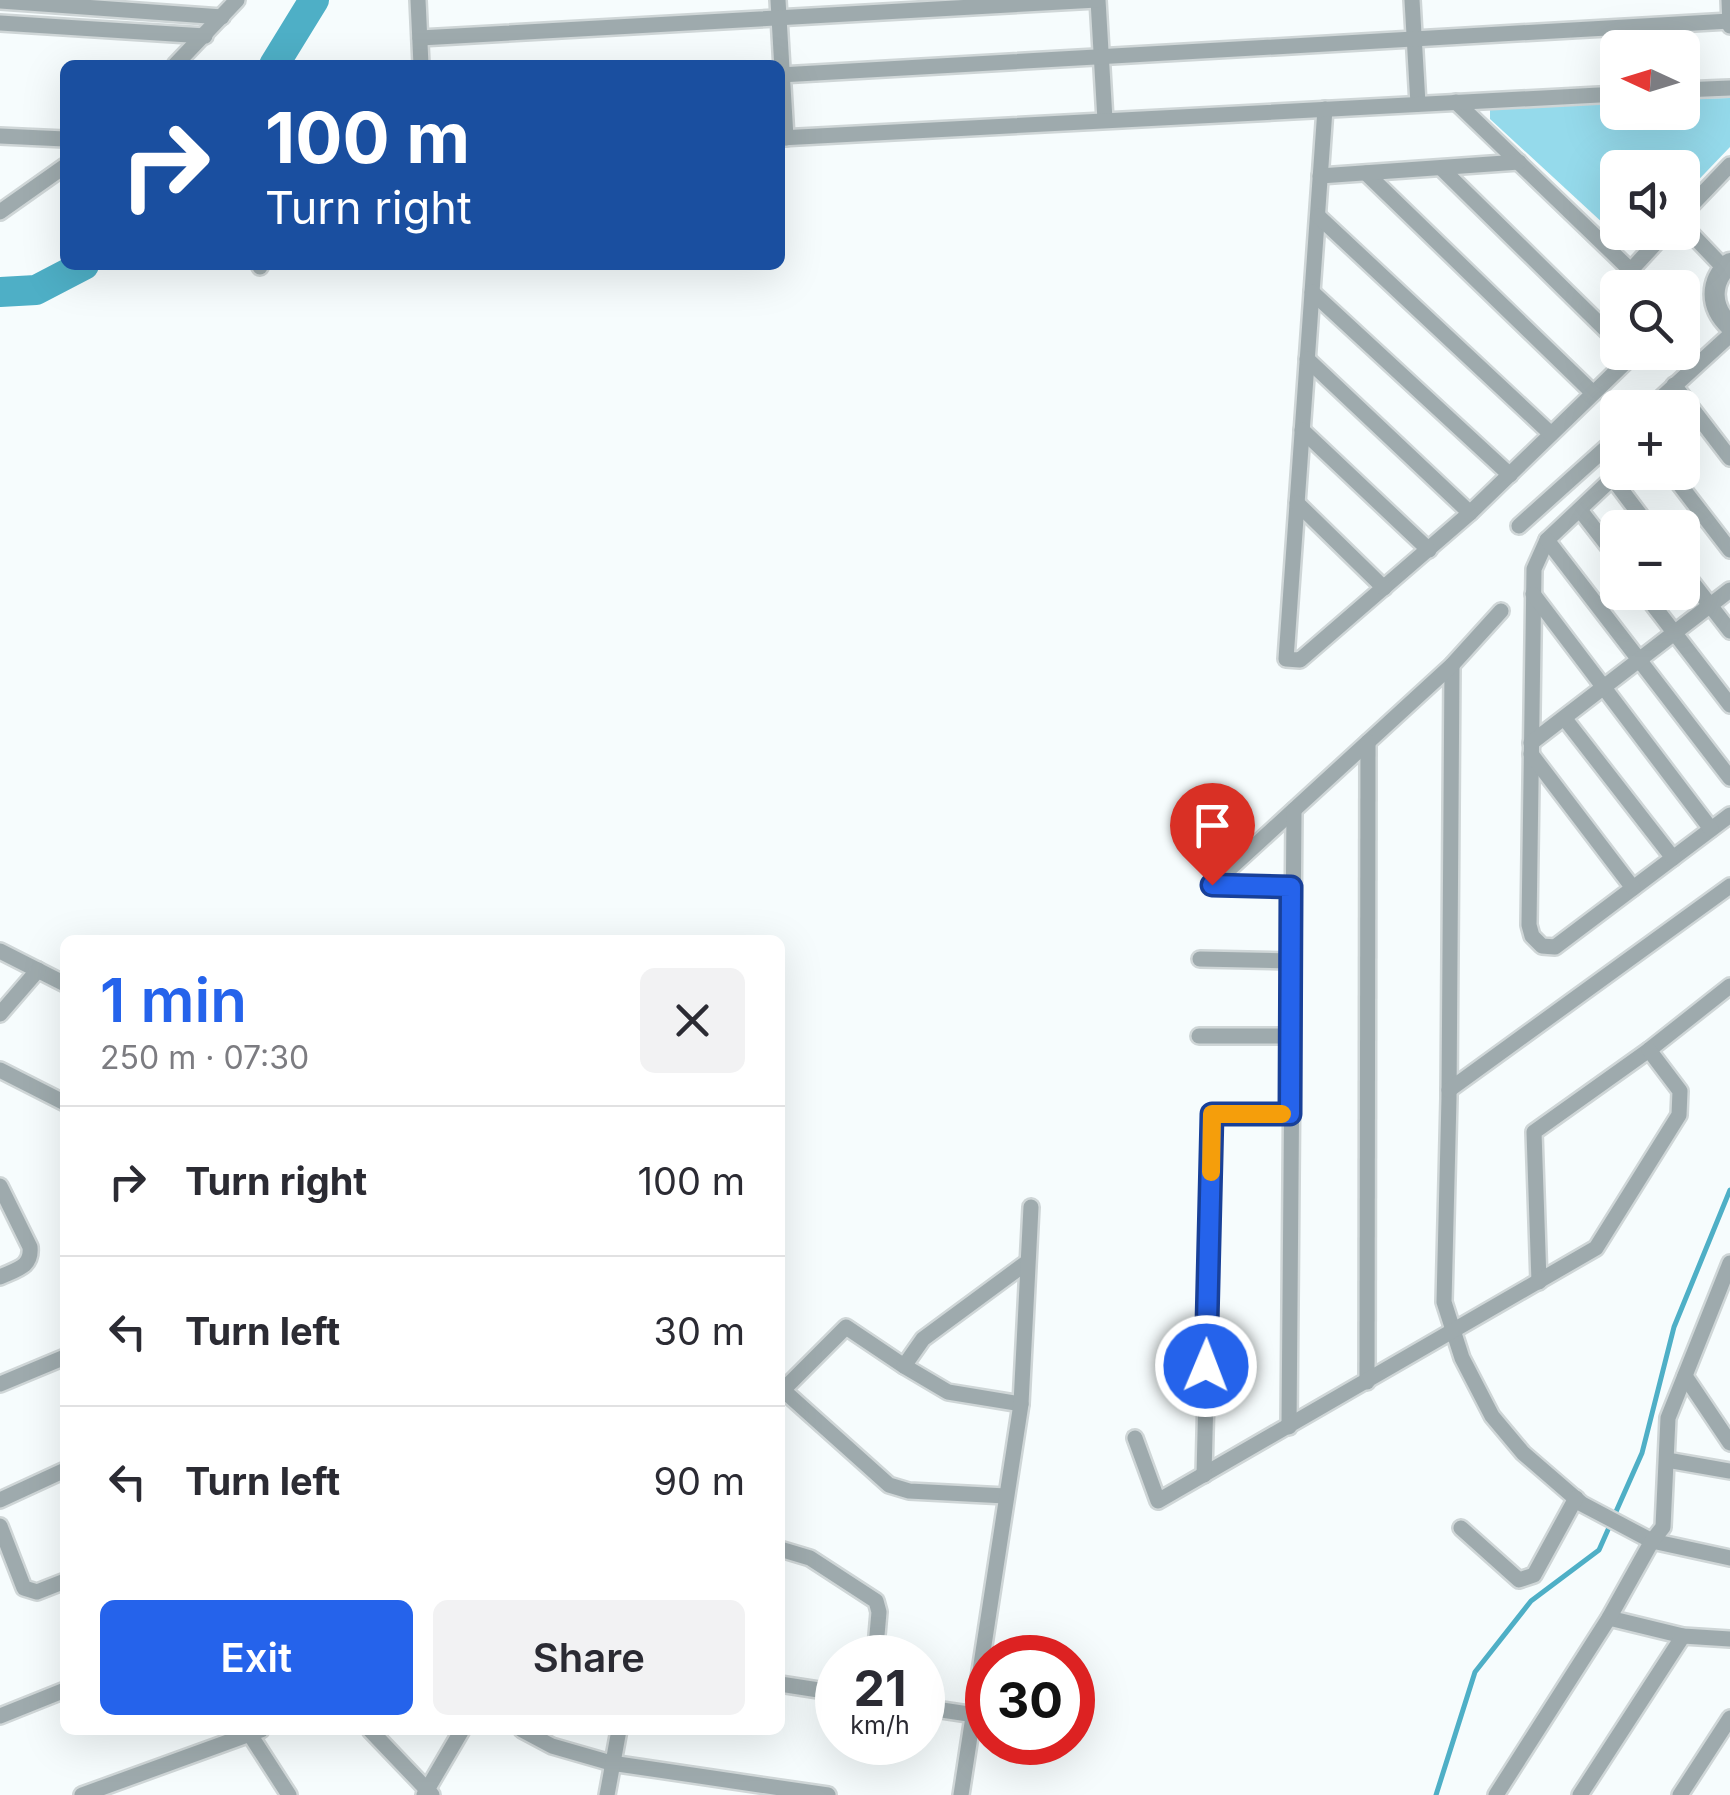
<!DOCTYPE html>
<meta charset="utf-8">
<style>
:root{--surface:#fff;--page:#f2f2f3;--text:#2b2b33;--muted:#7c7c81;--line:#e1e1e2;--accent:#2563eb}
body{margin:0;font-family:Inter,sans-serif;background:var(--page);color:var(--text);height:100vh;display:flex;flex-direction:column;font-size:38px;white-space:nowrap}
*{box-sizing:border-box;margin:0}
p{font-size:32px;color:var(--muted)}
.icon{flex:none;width:55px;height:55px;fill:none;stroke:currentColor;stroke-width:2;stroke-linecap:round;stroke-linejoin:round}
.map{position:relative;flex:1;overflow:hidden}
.panel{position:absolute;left:60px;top:935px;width:725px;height:800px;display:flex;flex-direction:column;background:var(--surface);border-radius:15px;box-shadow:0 10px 40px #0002}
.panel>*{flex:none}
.banner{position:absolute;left:60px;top:60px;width:725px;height:210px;border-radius:15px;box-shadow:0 10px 40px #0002;background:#1a4fa0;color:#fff;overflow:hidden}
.needle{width:65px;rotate:274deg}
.buttons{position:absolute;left:1600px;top:30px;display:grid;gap:20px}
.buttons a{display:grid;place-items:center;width:100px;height:100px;border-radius:15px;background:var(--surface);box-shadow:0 10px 40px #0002;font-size:50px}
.speed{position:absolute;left:815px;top:1635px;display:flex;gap:20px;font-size:50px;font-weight:700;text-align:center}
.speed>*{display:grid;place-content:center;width:130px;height:130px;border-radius:50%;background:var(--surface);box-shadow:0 10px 40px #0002;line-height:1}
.speed small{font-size:25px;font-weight:400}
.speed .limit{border:15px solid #d22;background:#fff;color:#111}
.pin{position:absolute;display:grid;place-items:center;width:85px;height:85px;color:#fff;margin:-102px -42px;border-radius:50% 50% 50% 0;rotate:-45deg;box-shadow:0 0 10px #0007}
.pin .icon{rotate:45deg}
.me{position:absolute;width:110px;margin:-55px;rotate:1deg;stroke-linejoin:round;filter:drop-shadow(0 0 8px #0008)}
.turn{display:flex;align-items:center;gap:35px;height:210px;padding:0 40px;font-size:45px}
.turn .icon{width:130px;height:130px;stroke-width:2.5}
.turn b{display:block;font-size:70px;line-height:85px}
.round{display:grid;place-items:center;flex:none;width:105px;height:105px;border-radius:15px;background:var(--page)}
.head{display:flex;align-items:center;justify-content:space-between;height:170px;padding:0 40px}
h1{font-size:60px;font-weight:600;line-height:75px;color:var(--accent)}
.button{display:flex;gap:20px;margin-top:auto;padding:20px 40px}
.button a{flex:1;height:115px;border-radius:15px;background:var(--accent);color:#fff;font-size:40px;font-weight:600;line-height:115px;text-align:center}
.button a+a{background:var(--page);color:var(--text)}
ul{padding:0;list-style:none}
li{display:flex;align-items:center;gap:30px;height:150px;padding:0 40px;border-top:2px solid var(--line)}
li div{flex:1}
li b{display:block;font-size:38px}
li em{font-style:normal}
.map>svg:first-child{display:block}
.green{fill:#95daeb}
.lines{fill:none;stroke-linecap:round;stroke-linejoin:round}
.stream{stroke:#4eafc6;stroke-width:5}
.river{stroke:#4eafc6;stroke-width:30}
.service-casing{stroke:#cfd6d7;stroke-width:12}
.minor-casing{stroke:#cfd6d7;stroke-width:20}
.tertiary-casing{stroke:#cfd6d7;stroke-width:25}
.service{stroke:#9eaaad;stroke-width:8}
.minor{stroke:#9eaaad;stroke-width:15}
.tertiary{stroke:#9eaaad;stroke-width:20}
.route-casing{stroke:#184099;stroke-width:25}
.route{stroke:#2563eb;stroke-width:18}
.slow{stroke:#f59e0b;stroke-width:18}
</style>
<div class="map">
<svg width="1730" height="1795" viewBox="0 0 1730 1795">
<rect width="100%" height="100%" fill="#f6fcfd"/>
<path class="green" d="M1730 98V147L1683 196 1682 168H1618V232L1647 233 1631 249 1490 119V110L1495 106 1617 102 1618 112H1682L1683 99Z"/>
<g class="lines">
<path class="stream" d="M1436 1795 1475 1672 1531 1601 1599 1550 1642 1453 1674 1327 1730 1190"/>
<g class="river">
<path d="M274 65 314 0"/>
<path d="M0 292 36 290 84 265"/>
</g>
<defs>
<path id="service" d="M1213 1114 1290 1115"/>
<g id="minor">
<path d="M418 0 421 65"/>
<path d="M778 0 786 138"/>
<path d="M1098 0 1105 120"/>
<path d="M1412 0 1418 104"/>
<path d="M1729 0 1730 26"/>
<path d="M0 1 222 17"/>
<path d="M0 23 205 36"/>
<path d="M420 38 1097 0"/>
<path d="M175 65 237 0"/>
<path d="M780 75 1730 21"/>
<path d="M1682 90 1730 88"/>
<path d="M1456 102 1649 288"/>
<path d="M1325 109 1286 659 1300 660 1470 513 1636 352"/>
<path d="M0 136 65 139"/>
<path d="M780 138 1618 94"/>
<path d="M1441 168 1618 342"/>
<path d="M1366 173 1593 393"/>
<path d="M1320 176 1519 162"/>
<path d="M0 212 65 166"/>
<path d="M1682 215 1730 165"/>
<path d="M1318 216 1551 434"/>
<path d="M1682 224 1724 268"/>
<path d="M260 265V267"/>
<path d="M1631 270 1666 232"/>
<path d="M1312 292 1510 475"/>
<path d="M1307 359 1470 513"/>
<path d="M1674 385 1730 458"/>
<path d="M1650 408 1730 335"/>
<path d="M1302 430 1429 550"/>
<path d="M1619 472 1547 540 1534 569 1529 925 1532 936 1542 946 1555 947 1730 815"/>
<path d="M1670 472 1730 550"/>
<path d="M1613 479 1650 528"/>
<path d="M1297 503 1384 588"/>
<path d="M1580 510 1618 559"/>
<path d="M1519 526 1618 437"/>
<path d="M1547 540 1730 778"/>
<path d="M1682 569 1730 631"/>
<path d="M1643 592 1730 705"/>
<path d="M1533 594 1711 829"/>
<path d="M1452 665 1449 1098 1444 1302 1462 1358 1492 1416 1523 1453 1582 1504 1652 1541 1730 1558"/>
<path d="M1565 719 1673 858"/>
<path d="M1531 743 1730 590"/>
<path d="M1531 754 1633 888"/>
<path d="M1291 887 1212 885 1452 665 1501 611"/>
<path d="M0 951 65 984"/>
<path d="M1200 959 1291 961"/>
<path d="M0 1014 38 970"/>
<path d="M1199 1036H1291"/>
<path d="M0 1070 65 1103"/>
<path d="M1449 1090 1730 886"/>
<path d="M0 1186 30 1247C32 1267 17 1269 0 1277"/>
<path d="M1539 1282 1534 1132 1649 1050 1730 986"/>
<path d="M1685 1376 1730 1443"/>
<path d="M1367 1382 1368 742"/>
<path d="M0 1384 65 1357"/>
<path d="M783 1390 889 1485 909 1491 1006 1496"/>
<path d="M780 1393 846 1327 904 1366"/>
<path d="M1021 1404 948 1392 904 1366 923 1339 1026 1263"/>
<path d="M1289 1427 1294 810"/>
<path d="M1135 1438 1158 1501 1596 1248 1679 1115 1680 1091 1649 1050"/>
<path d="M1667 1460 1730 1471"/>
<path d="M1204 1475 1213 1114"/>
<path d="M0 1500 65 1470"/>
<path d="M0 1526 24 1588 37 1592 65 1581"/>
<path d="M1461 1528 1519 1580 1534 1575 1576 1498"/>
<path d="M780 1549 810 1558 876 1601 879 1612 875 1658"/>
<path d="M1609 1618 1683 1636 1730 1639"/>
<path d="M780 1684 838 1693"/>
<path d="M922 1707 975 1715"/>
<path d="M0 1716 65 1690"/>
<path d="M370 1730 432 1795"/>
<path d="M522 1730 552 1746 611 1763 828 1795"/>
<path d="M249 1733 289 1795"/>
<path d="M82 1795 261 1730"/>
<path d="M424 1795 462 1730"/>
<path d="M607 1795 619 1730"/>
<path d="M961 1795 1021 1404 1031 1207"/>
<path d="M1496 1795 1609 1618 1652 1541 1663 1527 1668 1418 1730 1263"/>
<path d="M1580 1795 1683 1636"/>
<path d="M1680 1795 1730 1718"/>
</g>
<path id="tertiary" d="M1730 263C1709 282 1710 307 1730 326"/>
</defs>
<use href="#service" class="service-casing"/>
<use href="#minor" class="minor-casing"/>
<use href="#tertiary" class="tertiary-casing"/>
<use href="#service" class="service"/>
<use href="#minor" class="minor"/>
<use href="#tertiary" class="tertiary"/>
</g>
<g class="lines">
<defs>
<path id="route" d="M1206 1366 1212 1114H1290L1291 887 1212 885"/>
</defs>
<use href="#route" class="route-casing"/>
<use href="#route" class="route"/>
<path class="slow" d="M1211 1172 1212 1114H1282"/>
</g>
</svg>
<div class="buttons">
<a><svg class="needle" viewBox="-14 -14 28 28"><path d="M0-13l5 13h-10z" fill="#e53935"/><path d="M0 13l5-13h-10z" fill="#7c7c81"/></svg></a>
<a><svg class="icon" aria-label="sound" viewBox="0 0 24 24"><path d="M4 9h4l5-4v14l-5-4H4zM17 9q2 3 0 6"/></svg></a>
<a><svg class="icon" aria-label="search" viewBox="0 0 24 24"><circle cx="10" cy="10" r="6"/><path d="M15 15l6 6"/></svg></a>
<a>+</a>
<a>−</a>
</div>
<div class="speed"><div>21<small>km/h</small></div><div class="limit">30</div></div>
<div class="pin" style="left:1212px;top:885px;background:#d93025"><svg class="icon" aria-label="arrive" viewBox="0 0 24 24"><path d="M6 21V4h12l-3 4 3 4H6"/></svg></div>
<svg class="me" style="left:1206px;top:1366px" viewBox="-20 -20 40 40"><circle r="17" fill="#2563eb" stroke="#fff" stroke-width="3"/><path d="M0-11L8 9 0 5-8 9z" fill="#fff"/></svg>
<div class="banner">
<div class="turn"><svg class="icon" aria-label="right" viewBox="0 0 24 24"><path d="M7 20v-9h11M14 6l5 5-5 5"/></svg><div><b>100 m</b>Turn right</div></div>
</div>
<section class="panel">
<div class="head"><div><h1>1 min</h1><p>250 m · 07:30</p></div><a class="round"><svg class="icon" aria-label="close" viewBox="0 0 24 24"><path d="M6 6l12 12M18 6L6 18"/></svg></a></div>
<ul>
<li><svg class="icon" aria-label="right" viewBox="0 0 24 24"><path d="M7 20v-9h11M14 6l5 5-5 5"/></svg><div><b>Turn right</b></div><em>100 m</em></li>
<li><svg class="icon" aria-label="left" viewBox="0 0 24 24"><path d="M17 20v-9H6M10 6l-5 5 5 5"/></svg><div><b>Turn left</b></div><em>30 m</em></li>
<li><svg class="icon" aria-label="left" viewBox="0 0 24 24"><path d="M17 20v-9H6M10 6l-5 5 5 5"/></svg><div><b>Turn left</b></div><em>90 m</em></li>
</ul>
<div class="button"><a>Exit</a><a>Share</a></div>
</section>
</div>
